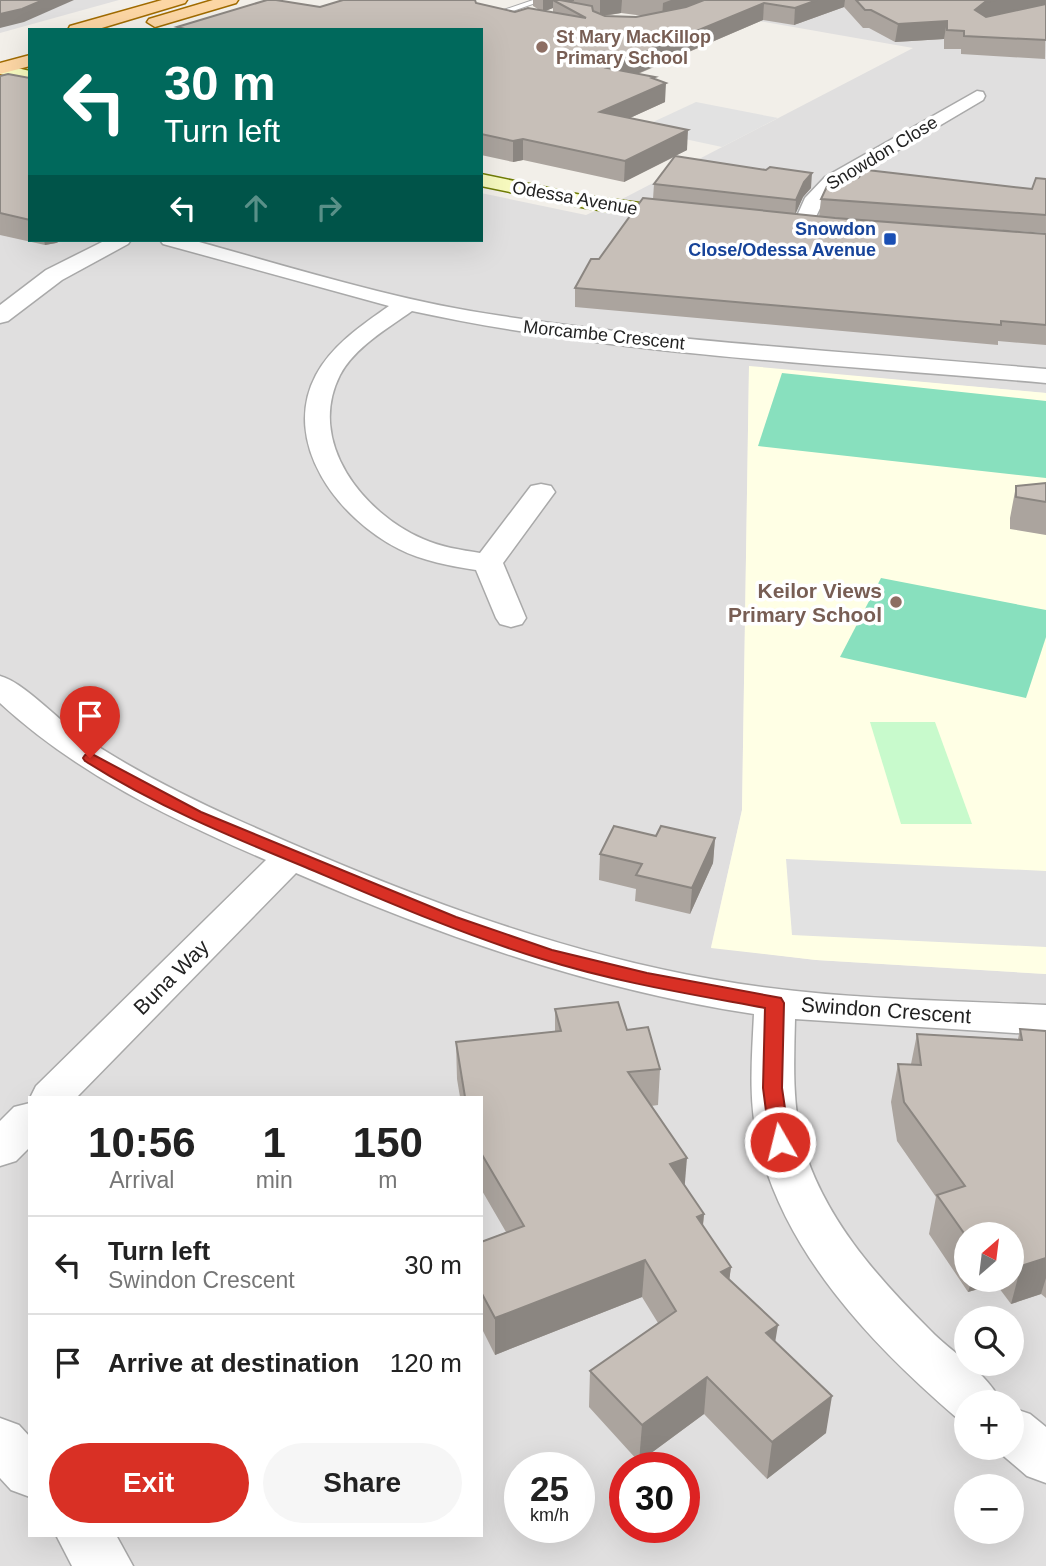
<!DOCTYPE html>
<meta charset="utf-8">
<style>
:root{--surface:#fff;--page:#f6f6f6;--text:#222;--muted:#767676;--line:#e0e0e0;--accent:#d93025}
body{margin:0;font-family:Helvetica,sans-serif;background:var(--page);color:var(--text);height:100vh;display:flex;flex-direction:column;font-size:26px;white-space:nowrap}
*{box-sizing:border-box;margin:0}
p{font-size:23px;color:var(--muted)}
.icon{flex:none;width:38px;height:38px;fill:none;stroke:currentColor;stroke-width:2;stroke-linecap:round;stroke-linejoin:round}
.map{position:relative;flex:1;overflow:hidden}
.panel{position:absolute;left:28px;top:1096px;width:455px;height:441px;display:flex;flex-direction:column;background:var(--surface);border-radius:0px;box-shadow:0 7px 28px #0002}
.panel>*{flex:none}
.banner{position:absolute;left:28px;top:28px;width:455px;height:214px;border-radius:0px;box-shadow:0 7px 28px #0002;background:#00695c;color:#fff;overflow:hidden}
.needle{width:46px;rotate:28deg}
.fabs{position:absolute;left:954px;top:1222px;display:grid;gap:14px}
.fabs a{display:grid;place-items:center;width:70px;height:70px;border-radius:50%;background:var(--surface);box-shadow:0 7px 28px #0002;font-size:35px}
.speed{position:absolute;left:504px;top:1452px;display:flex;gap:14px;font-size:35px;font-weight:700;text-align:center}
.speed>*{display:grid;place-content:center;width:91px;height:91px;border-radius:50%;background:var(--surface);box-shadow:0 7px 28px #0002;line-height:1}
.speed small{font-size:18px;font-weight:400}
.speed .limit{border:10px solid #d22;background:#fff;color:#111}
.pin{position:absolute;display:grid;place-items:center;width:60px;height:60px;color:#fff;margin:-72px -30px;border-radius:50% 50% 50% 0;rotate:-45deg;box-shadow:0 0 7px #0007}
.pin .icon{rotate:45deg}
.me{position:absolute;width:77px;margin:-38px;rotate:352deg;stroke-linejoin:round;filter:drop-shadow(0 0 5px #0008)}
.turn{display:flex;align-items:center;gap:24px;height:147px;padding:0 21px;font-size:32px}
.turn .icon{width:91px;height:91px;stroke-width:2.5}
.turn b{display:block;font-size:49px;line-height:60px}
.lanes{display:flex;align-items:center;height:66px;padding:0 21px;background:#0003;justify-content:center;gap:35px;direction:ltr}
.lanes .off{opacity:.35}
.eta{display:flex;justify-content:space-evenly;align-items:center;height:119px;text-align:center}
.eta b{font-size:42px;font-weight:700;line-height:49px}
.action{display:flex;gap:14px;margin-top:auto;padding:14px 21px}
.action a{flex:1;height:80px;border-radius:42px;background:var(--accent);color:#fff;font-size:28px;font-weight:700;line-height:80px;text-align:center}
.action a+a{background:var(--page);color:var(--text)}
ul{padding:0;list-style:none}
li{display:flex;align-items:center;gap:21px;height:98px;padding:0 21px;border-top:2px solid var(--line)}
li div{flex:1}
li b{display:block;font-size:26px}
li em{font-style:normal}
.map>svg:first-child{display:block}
.residential{fill:#e0dfdf;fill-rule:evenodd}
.education{fill:#ffffe5}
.park{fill:#c8facc}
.pitch{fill:#88e0be}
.parking{fill:#e2e2e2}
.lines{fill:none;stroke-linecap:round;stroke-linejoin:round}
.lane-casing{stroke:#a9a9a9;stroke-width:2}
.street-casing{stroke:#a9a9a9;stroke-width:3}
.secondary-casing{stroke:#707d05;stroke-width:3}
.primary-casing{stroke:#a06b00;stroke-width:3}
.lane{fill:#fff;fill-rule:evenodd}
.street{fill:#fff;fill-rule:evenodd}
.secondary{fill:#f7fabf;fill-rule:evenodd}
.primary{fill:#fcd6a4;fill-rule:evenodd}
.wall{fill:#aba49e;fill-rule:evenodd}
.shaded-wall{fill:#8b8681}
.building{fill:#c7bfb8;stroke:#8b8681;stroke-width:2}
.route{fill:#d93025;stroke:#8d1f18;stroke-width:2}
.education-dot{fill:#8d6e63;stroke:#fff;stroke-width:2.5}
.transit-dot{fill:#1a4fb4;stroke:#fff;stroke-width:2.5}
.labels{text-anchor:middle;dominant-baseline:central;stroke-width:7;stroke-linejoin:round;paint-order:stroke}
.far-education-label{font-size:18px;font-weight:bold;fill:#785e54;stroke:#fff;text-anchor:start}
.far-street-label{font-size:18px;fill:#222;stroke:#fff}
.far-transit-label{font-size:18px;font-weight:bold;fill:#164399;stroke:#fff;text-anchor:end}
.education-label{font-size:21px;font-weight:bold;fill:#785e54;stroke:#fff;text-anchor:end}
.street-label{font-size:21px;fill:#222;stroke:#fff}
</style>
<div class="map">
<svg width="1046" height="1566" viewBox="0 0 1046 1566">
<rect width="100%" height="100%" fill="#f2efe9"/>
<g class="residential">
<path d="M0 0H119L0 33Z"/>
<path d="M639 0H1046V393L749 367 742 810 711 947 816 960 1046 974V1566H0V85L30 240H481V193L586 215 626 197 913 48ZM30 1097H481V1535H30ZM966 1234H1012V1279H966ZM966 1318H1012V1363H966ZM966 1402H1012V1447H966ZM520 1468H579V1528H520ZM625 1468H684V1528H625ZM966 1486H1012V1531H966Z"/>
</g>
<path class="education" d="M749 366 1046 393V974L816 960 711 948 742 810Z"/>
<path class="park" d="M870 722H935L972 824H901Z"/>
<g class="pitch">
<path d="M782 373 1046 401V478L758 446Z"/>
<path d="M881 578 1046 610V637L1026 698 840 657Z"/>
</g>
<g class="parking">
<path d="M696 102 778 118 722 147 638 129Z"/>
<path d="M786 859 1046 871V947L792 935Z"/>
</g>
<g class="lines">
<defs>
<path id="lane" d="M533 0H544L490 19 483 17Z"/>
<g id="street">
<path d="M977 91 983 92 985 96 983 100 839 185 824 200 810 229H796L793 225 805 198 825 177Z"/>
<path d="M106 240H131L128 244 62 280 8 321 0 323V305L46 270Z"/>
<path d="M160 240H192C294 268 397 301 502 316 682 343 865 353 1046 369V383C835 364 620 356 412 311 388 328 354 348 340 375 306 442 363 513 423 539 441 547 461 550 480 553L531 486 541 484 551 486 555 492 503 563 526 618 522 624 511 627 500 624 496 618 476 570C451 566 422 561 399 549 339 519 280 443 316 375 332 345 362 325 389 306L163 244Z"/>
<path d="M0 676C23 682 55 717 76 732 127 767 182 795 238 820 390 888 547 950 711 979 821 999 934 1000 1046 1005V1035L795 1019C794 1060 792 1102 802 1142 823 1217 876 1276 930 1330 953 1354 987 1372 1001 1402H966V1421L957 1418C872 1345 784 1253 758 1141 748 1100 752 1056 754 1014 595 990 443 937 296 873L77 1097 30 1098 36 1086 266 860C171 819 77 774 0 703Z"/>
<path d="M30 1103V1147L16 1161 0 1166V1121L14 1107Z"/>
<path d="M1012 1408 1030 1414 1046 1427V1483L1027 1476 993 1447H1012Z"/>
<path d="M0 1418 19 1425 30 1437V1497L11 1490 0 1478Z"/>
<path d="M56 1535H116L133 1566H72Z"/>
</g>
<g id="secondary">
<path d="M0 64 30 71V81L0 74Z"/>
<path d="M481 174 586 196 686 209 694 211 697 216 694 221 686 223 586 208 481 186Z"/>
</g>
<g id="primary">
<path d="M162 0H187L185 3 95 30H68L70 26Z"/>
<path d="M213 0H238L236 3 155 27 147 22 149 19Z"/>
<path d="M30 55V66L0 74V63Z"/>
</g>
</defs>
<use href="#lane" class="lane-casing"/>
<use href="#street" class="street-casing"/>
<use href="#secondary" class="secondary-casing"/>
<use href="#primary" class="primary-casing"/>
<use href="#lane" class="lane"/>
<use href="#street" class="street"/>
<use href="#secondary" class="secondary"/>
<use href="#primary" class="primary"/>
</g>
<g class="wall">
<path d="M533 0H1046L1045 59 961 54V49H944V39L895 42 869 28H863L844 7 794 25 763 20 638 74 655 77V79L665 102 630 118 687 150 675 156 811 188 803 197 795 214 819 217 821 199 858 178 1032 189 1046 179V233L820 217 1046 234V345L998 341V345L575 307V288L599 259 653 199 654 184 674 157 624 182 523 160 513 162 481 155V30H177V27L320 7 476 3 515 12 541 11 533 6ZM553 8V13L544 11ZM621 13 644 16 636 17 605 16Z"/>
<path d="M0 76 30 78V240H63L56 243 45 245 0 235Z"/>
<path d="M1046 483V535L1010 529V518L1016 486Z"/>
<path d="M656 836 715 838 713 863 690 914 635 901 636 889 599 880 600 854Z"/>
<path d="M555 1009 627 1030 660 1069 658 1105 651 1106 685 1186 704 1214 703 1226 731 1267 729 1280 775 1342 826 1433 767 1479 704 1414 639 1462 589 1407 590 1371 658 1323 642 1297 495 1355 481 1327V1242L506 1232 481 1189V1097H460L457 1079 456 1042 555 1032Z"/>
<path d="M1020 1029 1046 1031V1298L1041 1294 1011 1304 996 1284 968 1292 929 1234 936 1197 897 1141 891 1102 898 1064H911L917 1034 1018 1039ZM966 1234H1012V1279H966Z"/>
</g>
<g class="shaded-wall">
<path d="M43 0H74L24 22 0 28V14Z"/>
<path d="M543 0H574V1L562 5 553 0V8L543 12Z"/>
<path d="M600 0H622L621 13 600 16Z"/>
<path d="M671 0H715L662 20 663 3Z"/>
<path d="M817 0H845L844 7 794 25 795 8Z"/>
<path d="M996 0H1046V7L973 28 975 10 985 2Z"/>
<path d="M764 3 763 20 606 87 607 68Z"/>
<path d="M947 21 944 39 895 42 898 24Z"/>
<path d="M655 77V88L666 83 665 102 599 132 600 112Z"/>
<path d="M688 130 687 150 624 182 625 161Z"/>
<path d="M523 139V160L513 162V141Z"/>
<path d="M812 173 811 188 803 197 795 215 796 200 804 182Z"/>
<path d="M44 240H63L56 243 45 245Z"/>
<path d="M715 838 713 863 690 914 692 888Z"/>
<path d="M687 1158 684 1194 670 1164Z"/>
<path d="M704 1214 700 1251 697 1217Z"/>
<path d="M1046 1258V1278L1041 1294 1011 1304 1021 1266Z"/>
<path d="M645 1260 642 1297 495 1355V1318Z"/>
<path d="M731 1267 726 1304 721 1272Z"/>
<path d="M972 1279H997L996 1284 968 1292Z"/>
<path d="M778 1325 772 1361 766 1333Z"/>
<path d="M707 1377 704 1414 639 1462 642 1425Z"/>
<path d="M832 1396 826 1433 767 1479 772 1442Z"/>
</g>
<g class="building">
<path d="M0 0H43L22 9 0 14Z"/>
<path d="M267 0H276L320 7 343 0H475L476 3 515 12 528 8 586 18 553 0H560L592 6 593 11 605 16 636 17 686 7 704 0H817L795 8 764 3 607 68 655 77 652 78 666 83 600 112 688 130 625 161 523 139 513 141 481 134V30H189L177 27Z"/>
<path d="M856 0H996L985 2 975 10 986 17 1046 4V40L964 36V31L947 30V21L898 24 871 10H865Z"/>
<path d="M8 74 30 78V220L0 213V76Z"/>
<path d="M675 156 766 170 770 167 812 173 804 182 796 200 654 184Z"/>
<path d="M867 170 1032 189 1036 178 1046 179V215L821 199 828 184 837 175 858 178Z"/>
<path d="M643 198 835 218 1046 234V325L1001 321V325L575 288 591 259H599Z"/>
<path d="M1046 483V502L1016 497V486Z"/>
<path d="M614 826 656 836 661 826 715 838 692 888 636 875 642 864 600 854Z"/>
<path d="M618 1002 627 1030 648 1027 660 1069 628 1072 687 1158 670 1164 704 1214 697 1217 731 1267 721 1272 778 1325 766 1333 832 1396 772 1442 707 1377 642 1425 590 1371 676 1311 645 1260 495 1318 481 1292V1242L524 1226 481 1153V1097H465L456 1042 561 1031 555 1009Z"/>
<path d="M1020 1029 1046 1031V1258L1021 1266 1012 1252V1234H966V1236L937 1195 965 1186 904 1102 898 1064 921 1065 917 1034 1022 1040Z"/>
</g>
<path class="route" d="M90 753 201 812 456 917 552 950 647 973 781 998 784 1003 782 1088 790 1142 787 1148 780 1150 773 1148 770 1142 763 1088 765 1008C690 994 615 982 542 959 461 934 383 900 305 867 229 836 154 805 85 761L83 758 85 755Z"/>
<g class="education-dot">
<circle cx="542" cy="47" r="7"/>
<circle cx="896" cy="602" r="7"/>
</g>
<rect class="transit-dot" x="883" y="232" width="14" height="14" rx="3.5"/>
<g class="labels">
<g class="far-education-label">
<text x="556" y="37">St Mary MacKillop<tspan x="556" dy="21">Primary School</tspan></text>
</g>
<g class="far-street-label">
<text transform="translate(882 153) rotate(-31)">Snowdon Close</text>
<text transform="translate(575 198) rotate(10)">Odessa Avenue</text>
<text transform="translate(604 335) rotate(6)">Morcambe Crescent</text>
</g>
<g class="far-transit-label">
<text x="876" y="229">Snowdon<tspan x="876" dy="21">Close/Odessa Avenue</tspan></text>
</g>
<g class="education-label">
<text x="882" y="590">Keilor Views<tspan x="882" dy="24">Primary School</tspan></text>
</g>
<g class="street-label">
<text transform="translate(171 977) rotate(-45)">Buna Way</text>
<text transform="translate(886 1010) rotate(4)">Swindon Crescent</text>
</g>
</g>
</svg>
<div class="fabs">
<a><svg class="needle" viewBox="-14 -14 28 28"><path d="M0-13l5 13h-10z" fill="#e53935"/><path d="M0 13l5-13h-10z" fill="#767676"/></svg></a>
<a><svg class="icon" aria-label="search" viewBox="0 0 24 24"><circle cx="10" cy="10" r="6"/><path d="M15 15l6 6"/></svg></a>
<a>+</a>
<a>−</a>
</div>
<div class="speed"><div>25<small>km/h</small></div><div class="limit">30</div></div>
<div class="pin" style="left:90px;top:758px;background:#d93025"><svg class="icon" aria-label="arrive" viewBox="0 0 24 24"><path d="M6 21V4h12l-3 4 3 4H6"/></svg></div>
<svg class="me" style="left:780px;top:1142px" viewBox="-20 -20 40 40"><circle r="17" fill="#d93025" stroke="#fff" stroke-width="3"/><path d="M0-11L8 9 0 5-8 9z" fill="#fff"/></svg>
<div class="banner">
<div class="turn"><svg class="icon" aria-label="left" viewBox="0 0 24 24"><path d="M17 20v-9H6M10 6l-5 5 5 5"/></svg><div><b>30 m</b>Turn left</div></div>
<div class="lanes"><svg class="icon" aria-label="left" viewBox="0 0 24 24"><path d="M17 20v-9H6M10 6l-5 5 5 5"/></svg><svg class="icon off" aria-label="ahead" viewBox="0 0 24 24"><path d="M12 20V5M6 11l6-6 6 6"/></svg><svg class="icon off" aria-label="right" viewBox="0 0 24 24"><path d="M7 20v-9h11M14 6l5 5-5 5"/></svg></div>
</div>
<section class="panel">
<div class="eta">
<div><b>10:56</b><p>Arrival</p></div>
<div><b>1</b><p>min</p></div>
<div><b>150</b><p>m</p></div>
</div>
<ul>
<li><svg class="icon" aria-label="left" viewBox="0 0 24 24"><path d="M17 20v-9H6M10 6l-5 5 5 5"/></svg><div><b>Turn left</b><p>Swindon Crescent</p></div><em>30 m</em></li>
<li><svg class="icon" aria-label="arrive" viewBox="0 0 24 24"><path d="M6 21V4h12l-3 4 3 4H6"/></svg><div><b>Arrive at destination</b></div><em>120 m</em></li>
</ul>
<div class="action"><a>Exit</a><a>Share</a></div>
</section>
</div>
